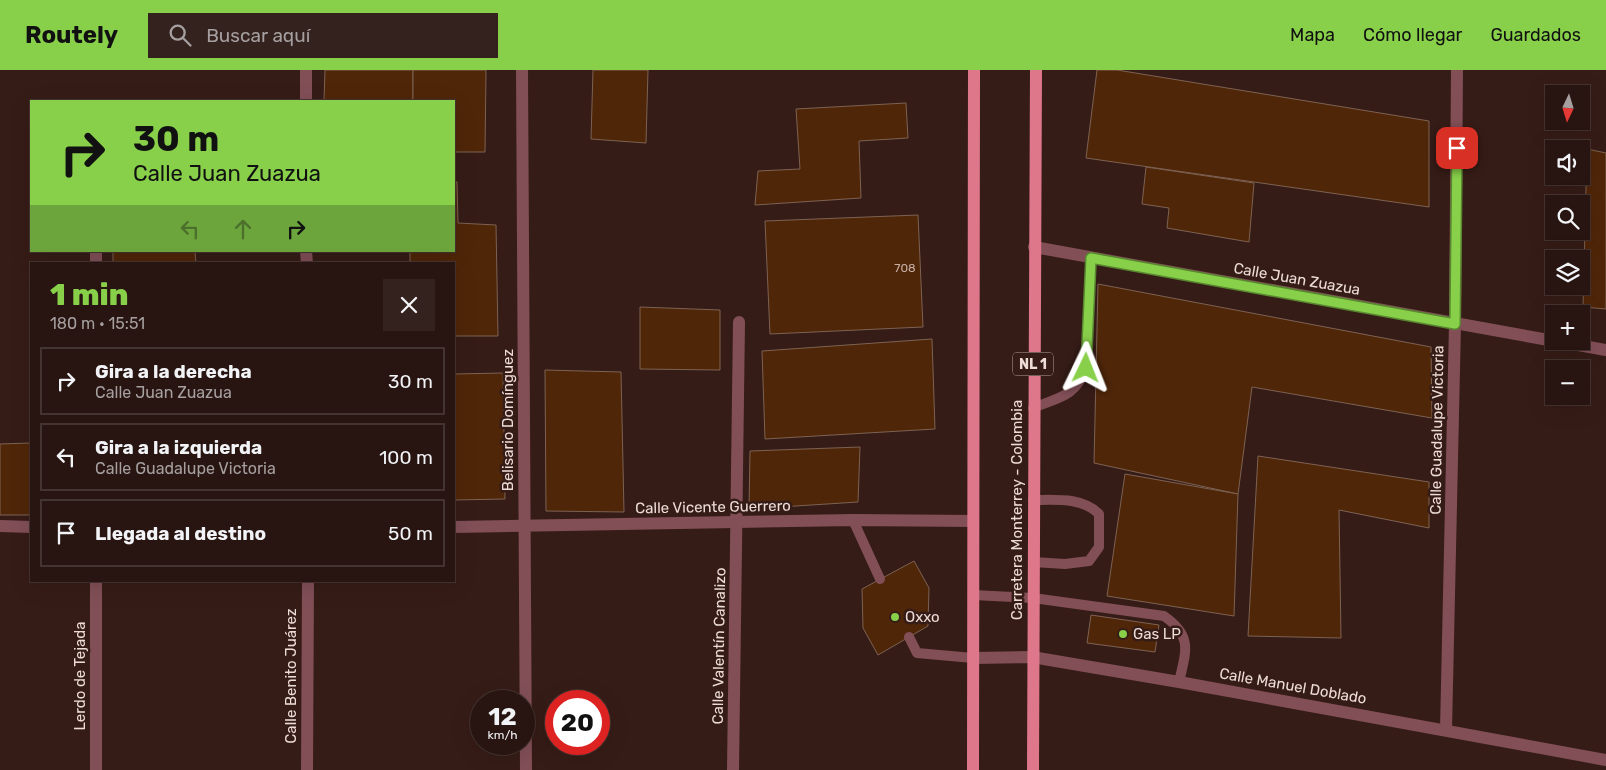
<!DOCTYPE html>
<html lang="es">
<meta charset="utf-8">
<style>
:root{--surface:#281511;--page:#34221f;--text:#f1f3f6;--muted:#a59f9f;--line:#443431;--accent:#88cf4a}
body{margin:0;font-family:Rubik,sans-serif;background:var(--page);color:var(--text);height:100vh;display:flex;flex-direction:column;font-size:19px;white-space:nowrap}
*{box-sizing:border-box;margin:0}
p{font-size:16px;color:var(--muted)}
.icon{flex:none;width:28px;height:28px;fill:none;stroke:currentColor;stroke-width:2;stroke-linecap:round;stroke-linejoin:round}
.map{position:relative;flex:1;overflow:hidden}
.details{position:absolute;left:30px;top:192px;width:425px;height:320px;display:flex;flex-direction:column;background:var(--surface);border-radius:0px;box-shadow:0 5px 20px #0002,0 0 0 1px var(--line)}
.details>*{flex:none}
.guide{position:absolute;left:30px;top:30px;width:425px;height:152px;border-radius:0px;box-shadow:0 5px 20px #0002,0 0 0 1px var(--line);background:#88cf4a;color:#111;overflow:hidden}
.needle{width:32px;rotate:184deg}
.tools{position:absolute;left:1545px;top:15px;display:grid;gap:10px}
.tools a{display:grid;place-items:center;width:45px;height:45px;border-radius:0px;background:var(--surface);box-shadow:0 5px 20px #0002,0 0 0 1px var(--line);font-size:25px}
.speed{position:absolute;left:470px;top:620px;display:flex;gap:10px;font-size:25px;font-weight:700;text-align:center}
.speed>*{display:grid;place-content:center;width:65px;height:65px;border-radius:50%;background:var(--surface);box-shadow:0 5px 20px #0002,0 0 0 1px var(--line);line-height:1}
.speed small{font-size:12px;font-weight:400}
.speed .limit{border:8px solid #d22;background:#fff;color:#111}
.pin{position:absolute;display:grid;place-items:center;width:42px;height:42px;color:#fff;margin:-21px;border-radius:10px;box-shadow:0 2px 8px #0006}
.me{position:absolute;width:55px;margin:-28px;rotate:2deg;stroke-linejoin:round;filter:drop-shadow(0 0 4px #0008)}
.turn{display:flex;align-items:center;gap:18px;height:105px;padding:0 20px;font-size:22px}
.turn .icon{width:65px;height:65px;stroke-width:2.5}
.turn b{display:block;font-size:35px;line-height:42px}
.lanes{display:flex;align-items:center;height:48px;padding:0 20px;background:#0003;justify-content:center;gap:25px;direction:ltr}
.lanes .off{opacity:.35}
.round{display:grid;place-items:center;flex:none;width:52px;height:52px;border-radius:0px;background:var(--page)}
.summary{display:flex;align-items:center;justify-content:space-between;height:85px;padding:0 20px}
h1{font-size:30px;font-weight:800;line-height:38px;color:var(--accent)}
ul{padding:0;list-style:none}
li{display:flex;align-items:center;gap:15px;height:68px;margin:0 10px 8px;padding:0 10px;border:2px solid var(--line);border-radius:0px}
li div{flex:1}
li b{display:block;font-size:19px}
li em{font-style:normal}
header{display:flex;align-items:center;gap:30px;box-sizing:border-box;height:70px;padding:0 25px;background:var(--accent);color:#111}
header strong{font-size:24px}
nav{display:flex;gap:28px;margin-inline-start:auto;font-size:18px}
.search{width:350px;height:45px;background:var(--page);display:flex;align-items:center;gap:12px;box-sizing:border-box;padding:0 18px;border-radius:0px;color:var(--muted);font-size:19px}
.map>svg:first-child{display:block}
.building{fill:#502609;stroke:#7d6252}
.lines{fill:none;stroke-linecap:round;stroke-linejoin:round}
.service{stroke:#824f57;stroke-width:10}
.minor{stroke:#824f57;stroke-width:12}
.primary{stroke:#df778a;stroke-width:12}
.route-casing{stroke:#588730;stroke-width:12}
.route{stroke:#88cf4a;stroke-width:9}
.poi-dot{fill:#88cf4a;stroke:#361c17;stroke-width:2}
.labels{text-anchor:middle;dominant-baseline:central;stroke-width:5;stroke-linejoin:round;paint-order:stroke}
.number-label{font-size:12px;fill:#c6aea4}
.shield{fill:#361c17;stroke:#b6a29d;stroke-width:1}
.shield-label{font-size:14px;font-weight:bold;fill:#eddbd7}
.street-label{font-size:15px;fill:#eddbd7;stroke:#361c17}
.poi-label{font-size:15px;fill:#eddbd7;stroke:#361c17;text-anchor:start}
</style>
<header>
<strong>Routely</strong>
<div class="search"><svg class="icon" aria-label="search" viewBox="0 0 24 24"><circle cx="10" cy="10" r="6"/><path d="M15 15l6 6"/></svg>Buscar aquí</div>
<nav><a>Mapa</a><a>Cómo llegar</a><a>Guardados</a></nav>
</header>
<div class="map">
<svg width="1606" height="700" viewBox="0 0 1606 700">
<rect width="100%" height="100%" fill="#361c17"/>
<g class="building">
<path d="M325 0H413V31H324Z"/>
<path d="M413 0H486L485 82H454V31H413Z"/>
<path d="M593 0H648L646 73 591 69Z"/>
<path d="M1097 0H1117L1429 51V137L1086 88Z"/>
<path d="M906 33 908 68 859 71 861 128 755 135 758 101 800 99 796 39Z"/>
<path d="M1587 79 1606 83V239L1583 237Z"/>
<path d="M1146 97 1254 113 1249 172 1167 158 1169 138 1142 134Z"/>
<path d="M454 112H457L458 153 496 155 498 266H454V194H410V181H454Z"/>
<path d="M918 145 923 257 770 264 765 151Z"/>
<path d="M113 181H195L196 194H113Z"/>
<path d="M1098 214 1431 277 1432 348 1252 317 1238 424 1094 393Z"/>
<path d="M640 237 720 240V300L640 299Z"/>
<path d="M932 269 935 359 765 369 762 281Z"/>
<path d="M545 300 621 302 624 442 546 441Z"/>
<path d="M503 303 505 429 454 430V304Z"/>
<path d="M31 373V445H0V374Z"/>
<path d="M860 377 858 432 749 439 750 381Z"/>
<path d="M1258 386 1429 412V458L1339 440 1341 568 1248 566Z"/>
<path d="M1125 404 1238 424 1234 546 1107 526Z"/>
<path d="M914 491 929 518 928 556 878 585 863 558 862 519Z"/>
<path d="M1091 545 1159 555 1155 582 1087 573Z"/>
</g>
<g class="lines">
<g class="service">
<path d="M1033 338C1060 327 1075 327 1086 298L1091 188"/>
<path d="M853 450 880 509"/>
<path d="M1033 492 1065 494 1089 491 1099 477V444C1082 427 1056 430 1033 430"/>
<path d="M973 525 1033 528 1164 546C1193 566 1186 581 1179 612"/>
<path d="M909 567 917 583 973 588"/>
</g>
<g class="minor">
<path d="M306 0V31"/>
<path d="M522 0 526 700"/>
<path d="M1034 177 1554 271"/>
<path d="M96 181V194"/>
<path d="M306 181 307 194"/>
<path d="M1556 271 1606 280"/>
<path d="M0 456 31 457"/>
<path d="M454 457 853 450 973 451"/>
<path d="M973 588 1032 587 1179 612 1606 690"/>
<path d="M1446 660 1455 254 1457 0"/>
<path d="M96 700V511"/>
<path d="M307 700 308 511"/>
<path d="M733 700 739 252"/>
</g>
<g class="primary">
<path d="M973 700 974 0"/>
<path d="M1033 700 1036 0"/>
</g>
</g>
<g class="lines">
<defs>
<path id="route" d="M1086 298 1091 188 1455 254 1457 78"/>
</defs>
<use href="#route" class="route-casing"/>
<use href="#route" class="route"/>
</g>
<g class="poi-dot">
<circle cx="895" cy="547" r="5"/>
<circle cx="1123" cy="564" r="5"/>
</g>
<g class="labels">
<g class="number-label">
<text x="905" y="198">708</text>
</g>
<rect class="shield" x="1013" y="282.5" width="40" height="23" rx="4"/>
<g class="shield-label">
<text x="1033" y="294">NL 1</text>
</g>
<g class="street-label">
<text transform="translate(1297 209) rotate(10)">Calle Juan Zuazua</text>
<text transform="translate(508 350) rotate(-90)">Belisario Domínguez</text>
<text transform="translate(1437 360) rotate(-89)">Calle Guadalupe Victoria</text>
<text transform="translate(713 437) rotate(-1)">Calle Vicente Guerrero</text>
<text transform="translate(1017 440) rotate(-90)">Carretera Monterrey - Colombia</text>
<text transform="translate(719 576) rotate(-89)">Calle Valentín Canalizo</text>
<text transform="translate(80 606) rotate(-90)">Lerdo de Tejada</text>
<text transform="translate(291 606) rotate(-90)">Calle Benito Juárez</text>
<text transform="translate(1293 616) rotate(10)">Calle Manuel Doblado</text>
</g>
<g class="poi-label">
<text x="905" y="547">Oxxo</text>
<text x="1133" y="564">Gas LP</text>
</g>
</g>
</svg>
<div class="tools">
<a><svg class="needle" viewBox="-14 -14 28 28"><path d="M0-13l5 13h-10z" fill="#e53935"/><path d="M0 13l5-13h-10z" fill="#a59f9f"/></svg></a>
<a><svg class="icon" aria-label="sound" viewBox="0 0 24 24"><path d="M4 9h4l5-4v14l-5-4H4zM17 9q2 3 0 6"/></svg></a>
<a><svg class="icon" aria-label="search" viewBox="0 0 24 24"><circle cx="10" cy="10" r="6"/><path d="M15 15l6 6"/></svg></a>
<a><svg class="icon" aria-label="layers" viewBox="0 0 24 24"><path d="M12 4l9 5-9 5-9-5zM3 14l9 5 9-5"/></svg></a>
<a>+</a>
<a>−</a>
</div>
<div class="speed"><div>12<small>km/h</small></div><div class="limit">20</div></div>
<div class="pin" style="left:1457px;top:78px;background:#d93025"><svg class="icon" aria-label="arrive" viewBox="0 0 24 24"><path d="M6 21V4h12l-3 4 3 4H6"/></svg></div>
<svg class="me" style="left:1086px;top:298px" viewBox="-20 -20 40 40"><path d="M0-17L14 15 0 8-14 15z" fill="#88cf4a" stroke="#fff" stroke-width="4"/></svg>
<div class="guide">
<div class="turn"><svg class="icon" aria-label="right" viewBox="0 0 24 24"><path d="M7 20v-9h11M14 6l5 5-5 5"/></svg><div><b>30 m</b>Calle Juan Zuazua</div></div>
<div class="lanes"><svg class="icon off" aria-label="left" viewBox="0 0 24 24"><path d="M17 20v-9H6M10 6l-5 5 5 5"/></svg><svg class="icon off" aria-label="ahead" viewBox="0 0 24 24"><path d="M12 20V5M6 11l6-6 6 6"/></svg><svg class="icon" aria-label="right" viewBox="0 0 24 24"><path d="M7 20v-9h11M14 6l5 5-5 5"/></svg></div>
</div>
<section class="details">
<div class="summary"><div><h1>1 min</h1><p>180 m · 15:51</p></div><a class="round"><svg class="icon" aria-label="close" viewBox="0 0 24 24"><path d="M6 6l12 12M18 6L6 18"/></svg></a></div>
<ul>
<li><svg class="icon" aria-label="right" viewBox="0 0 24 24"><path d="M7 20v-9h11M14 6l5 5-5 5"/></svg><div><b>Gira a la derecha</b><p>Calle Juan Zuazua</p></div><em>30 m</em></li>
<li><svg class="icon" aria-label="left" viewBox="0 0 24 24"><path d="M17 20v-9H6M10 6l-5 5 5 5"/></svg><div><b>Gira a la izquierda</b><p>Calle Guadalupe Victoria</p></div><em>100 m</em></li>
<li><svg class="icon" aria-label="arrive" viewBox="0 0 24 24"><path d="M6 21V4h12l-3 4 3 4H6"/></svg><div><b>Llegada al destino</b></div><em>50 m</em></li>
</ul>
</section>
</div>
